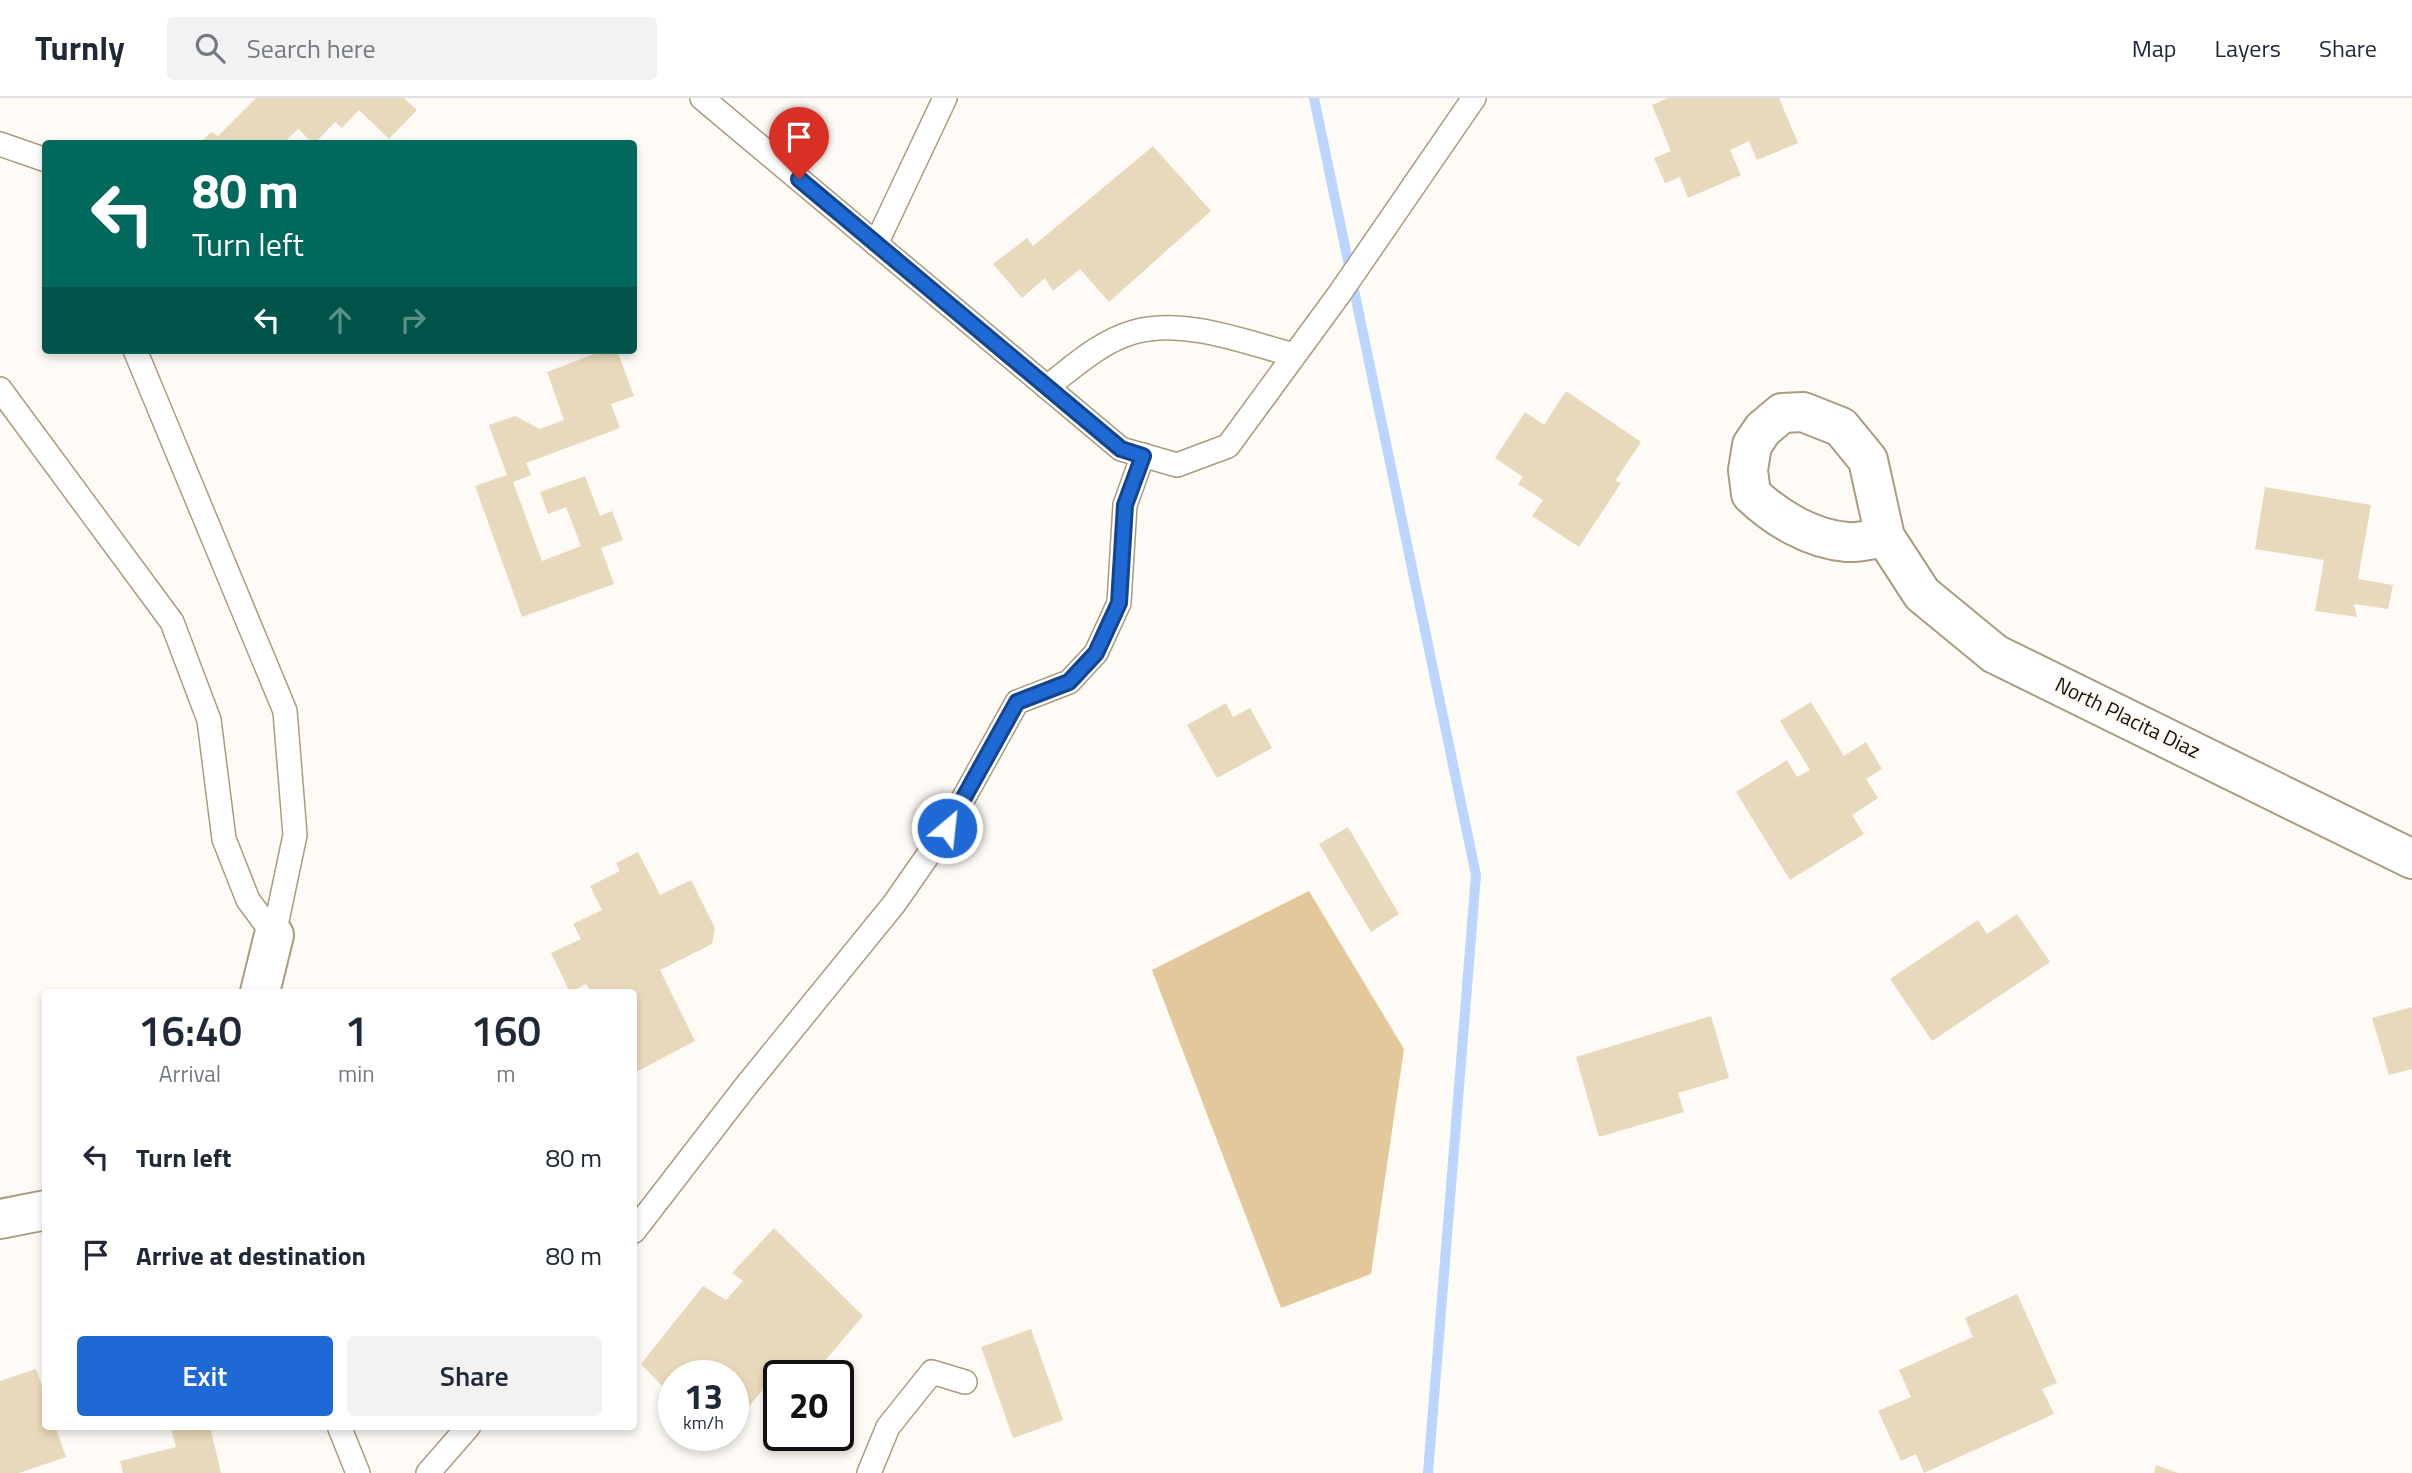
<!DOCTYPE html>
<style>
:root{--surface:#fff;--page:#f2f2f3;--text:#1f2937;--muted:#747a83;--line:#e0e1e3;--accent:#1e69d4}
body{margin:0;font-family:"Titillium Web",sans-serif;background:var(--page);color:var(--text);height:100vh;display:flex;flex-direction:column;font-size:26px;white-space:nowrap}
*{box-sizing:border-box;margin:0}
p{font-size:23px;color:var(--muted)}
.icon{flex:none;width:38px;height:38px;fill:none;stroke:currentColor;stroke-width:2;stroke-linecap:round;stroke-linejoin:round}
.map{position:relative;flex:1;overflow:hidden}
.side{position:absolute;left:42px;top:891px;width:595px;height:441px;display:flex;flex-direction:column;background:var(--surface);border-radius:7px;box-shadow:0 4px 10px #0003}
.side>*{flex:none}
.guide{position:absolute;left:42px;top:42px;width:595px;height:214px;border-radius:7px;box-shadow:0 4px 10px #0003;background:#00695c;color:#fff;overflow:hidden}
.speed{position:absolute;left:658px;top:1262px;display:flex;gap:14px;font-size:35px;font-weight:700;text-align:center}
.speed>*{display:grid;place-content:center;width:91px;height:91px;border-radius:50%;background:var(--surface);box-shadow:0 4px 10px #0003;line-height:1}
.speed small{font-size:18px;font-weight:400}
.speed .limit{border:4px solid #111;border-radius:10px;background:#fff;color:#111}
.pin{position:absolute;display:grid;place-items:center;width:60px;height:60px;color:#fff;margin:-72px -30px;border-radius:50% 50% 50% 0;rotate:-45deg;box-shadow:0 0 7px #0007}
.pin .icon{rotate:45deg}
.me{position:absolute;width:77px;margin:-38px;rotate:28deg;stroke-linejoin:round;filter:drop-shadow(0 0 5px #0008)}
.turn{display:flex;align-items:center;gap:24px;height:147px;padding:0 35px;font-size:32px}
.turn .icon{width:91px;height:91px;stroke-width:2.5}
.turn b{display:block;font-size:49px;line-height:60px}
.lanes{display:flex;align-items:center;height:66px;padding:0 35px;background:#0003;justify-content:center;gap:35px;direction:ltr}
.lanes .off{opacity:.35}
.eta{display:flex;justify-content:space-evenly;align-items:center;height:119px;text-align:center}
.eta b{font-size:42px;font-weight:600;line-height:49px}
.cta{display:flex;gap:14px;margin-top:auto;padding:14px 35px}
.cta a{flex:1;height:80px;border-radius:7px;background:var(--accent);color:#fff;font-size:28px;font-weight:600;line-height:80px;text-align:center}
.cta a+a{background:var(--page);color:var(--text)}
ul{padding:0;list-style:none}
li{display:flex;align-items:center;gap:21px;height:98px;padding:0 35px}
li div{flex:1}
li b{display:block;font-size:26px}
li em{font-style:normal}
header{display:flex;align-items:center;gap:42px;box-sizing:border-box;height:98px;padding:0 35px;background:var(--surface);border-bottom:2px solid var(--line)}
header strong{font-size:33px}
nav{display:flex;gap:38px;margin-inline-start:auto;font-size:24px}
.search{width:490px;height:63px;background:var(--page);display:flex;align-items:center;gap:18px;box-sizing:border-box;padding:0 24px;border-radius:7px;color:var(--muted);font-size:26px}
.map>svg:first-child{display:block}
.green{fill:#e2c89a}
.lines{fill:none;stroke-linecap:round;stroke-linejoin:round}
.stream{stroke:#bbd5fe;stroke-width:10}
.building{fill:#e9d9bc}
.service-casing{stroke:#ab9c80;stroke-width:26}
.minor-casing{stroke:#ab9c80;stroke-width:42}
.service{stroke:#fff;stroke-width:23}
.minor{stroke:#fff;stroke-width:38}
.route-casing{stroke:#14448a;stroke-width:18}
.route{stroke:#1e69d4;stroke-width:12}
.labels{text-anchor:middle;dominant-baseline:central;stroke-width:6;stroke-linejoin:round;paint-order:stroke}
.street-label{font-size:21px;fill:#161107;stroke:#fefaf5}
</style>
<header>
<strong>Turnly</strong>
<div class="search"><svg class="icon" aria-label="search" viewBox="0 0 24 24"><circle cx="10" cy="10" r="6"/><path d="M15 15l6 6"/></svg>Search here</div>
<nav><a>Map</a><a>Layers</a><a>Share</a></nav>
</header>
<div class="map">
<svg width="2412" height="1375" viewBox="0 0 2412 1375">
<rect width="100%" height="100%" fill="#fefaf5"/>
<path class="green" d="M1309 793 1404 951 1371 1176 1281 1210 1152 872Z"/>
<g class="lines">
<path class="stream" d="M1314 0 1476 777 1428 1375"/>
</g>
<g class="building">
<path d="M256 0H404L417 12 389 41 359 12 342 30 335 24 314 46 298 31 283 46H199L211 34 218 38Z"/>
<path d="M1668 0H1779L1798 45 1757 62 1749 43 1730 52 1741 77 1688 100 1680 79 1665 85 1654 60 1671 53 1652 7Z"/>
<path d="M1153 48 1211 113 1109 204 1080 171 1053 193 1045 180 1022 200 993 166 1027 140 1033 148Z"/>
<path d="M605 252H617L634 298 611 306 620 330 526 365 531 377 513 384 542 463 581 448 566 409 548 416 540 394 585 378 600 418 612 413 623 442 601 450 614 486 522 519 475 388 507 377 489 327 515 318 540 331 564 322 547 274Z"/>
<path d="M1566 293 1641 344 1615 383 1621 385 1579 449 1532 418 1543 402 1518 386 1523 379 1495 360 1525 314 1544 327Z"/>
<path d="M2265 389 2371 407 2358 481 2393 487 2388 511 2354 506 2357 519 2315 513 2324 462 2255 451Z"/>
<path d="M1811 604 1844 658 1866 644 1882 671 1866 681 1878 700 1852 717 1864 736 1790 782 1736 694 1787 662 1797 679 1810 672 1780 623Z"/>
<path d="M1226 605 1233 619 1250 610 1272 650 1217 680 1187 627Z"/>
<path d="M1348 729 1399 816 1371 834 1319 746Z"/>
<path d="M638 754 660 797 691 782 715 830 712 846 660 872 695 943 634 975V894H591L586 886 570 894 551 855 581 841 573 826 602 812 590 788 620 773 616 765Z"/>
<path d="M2017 816 2050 864 1932 943 1890 881 1978 822 1987 836Z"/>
<path d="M2412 909V971L2389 977 2372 920Z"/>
<path d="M1711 918 1729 980 1678 995 1684 1014 1599 1039 1576 959Z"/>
<path d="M774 1130 863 1218 812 1278 776 1277 733 1326V1278H674V1300L641 1266 703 1188 726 1202 743 1183 732 1175Z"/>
<path d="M2017 1196 2057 1285 2042 1291 2054 1316 1924 1375 1916 1356 1901 1363 1878 1313 1911 1299 1899 1272 1973 1239 1965 1220Z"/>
<path d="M1031 1231 1063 1322 1013 1340 981 1249Z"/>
<path d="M36 1271 46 1299V1328H55L66 1359 19 1375H0V1283Z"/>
<path d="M183 1328H210L221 1375H123L120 1363 176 1349 171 1331Z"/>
<path d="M2156 1367 2178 1375H2154Z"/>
</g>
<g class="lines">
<defs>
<g id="service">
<path d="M702 0 1121 351 1177 367 1228 348 1340 195 1474 0"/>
<path d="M0 46 46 62"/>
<path d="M876 146 945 0"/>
<path d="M135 252 285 613 295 737 274 837"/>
<path d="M1047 289C1073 269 1101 243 1134 234 1185 220 1245 244 1294 257"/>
<path d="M0 291 172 524 209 622 224 741 248 802 274 837"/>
<path d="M634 1133 746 988 894 806 947 730 1017 604 1069 584 1096 555 1119 505 1125 407 1143 357"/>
<path d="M339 1328 358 1375"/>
<path d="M428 1375 469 1328"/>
<path d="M869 1375 888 1329 932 1274 965 1284"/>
</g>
<g id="minor">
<path d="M1885 439C1873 441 1859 445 1847 444 1811 441 1776 420 1751 396L1748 372 1752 347 1763 331 1782 315 1803 314 1841 329 1868 362 1885 439 1922 496 1995 556 2412 761"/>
<path d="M260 894 274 837"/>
<path d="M0 1121 46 1112"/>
</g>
</defs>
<use href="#service" class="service-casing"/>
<use href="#minor" class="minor-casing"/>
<use href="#service" class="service"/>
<use href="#minor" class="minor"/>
</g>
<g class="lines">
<defs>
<path id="route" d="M799 81 1121 351 1143 358 1125 407 1119 505 1096 555 1069 584 1017 604 947 730"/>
</defs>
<use href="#route" class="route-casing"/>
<use href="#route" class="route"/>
</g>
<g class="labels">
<g class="street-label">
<text transform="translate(2128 619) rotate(26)">North Placita Diaz</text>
</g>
</g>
</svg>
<div class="speed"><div>13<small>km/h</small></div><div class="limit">20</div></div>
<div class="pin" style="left:799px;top:81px;background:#d93025"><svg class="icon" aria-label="arrive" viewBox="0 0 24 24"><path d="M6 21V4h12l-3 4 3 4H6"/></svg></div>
<svg class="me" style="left:947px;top:730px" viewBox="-20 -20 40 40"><circle r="17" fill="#1e69d4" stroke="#fff" stroke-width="3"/><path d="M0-11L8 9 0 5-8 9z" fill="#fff"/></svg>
<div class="guide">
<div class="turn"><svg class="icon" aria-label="left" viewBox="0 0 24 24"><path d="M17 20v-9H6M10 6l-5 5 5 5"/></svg><div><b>80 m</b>Turn left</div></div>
<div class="lanes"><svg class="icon" aria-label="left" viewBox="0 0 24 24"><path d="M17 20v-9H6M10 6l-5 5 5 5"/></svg><svg class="icon off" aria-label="ahead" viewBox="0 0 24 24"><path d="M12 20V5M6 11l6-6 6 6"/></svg><svg class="icon off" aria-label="right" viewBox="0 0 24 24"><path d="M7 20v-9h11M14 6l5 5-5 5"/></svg></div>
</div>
<section class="side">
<div class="eta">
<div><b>16:40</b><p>Arrival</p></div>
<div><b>1</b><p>min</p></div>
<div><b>160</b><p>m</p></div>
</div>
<ul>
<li><svg class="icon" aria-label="left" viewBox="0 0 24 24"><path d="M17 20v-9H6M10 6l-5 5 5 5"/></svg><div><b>Turn left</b></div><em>80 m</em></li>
<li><svg class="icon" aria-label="arrive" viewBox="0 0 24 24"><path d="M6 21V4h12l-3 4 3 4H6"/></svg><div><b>Arrive at destination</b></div><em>80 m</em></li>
</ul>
<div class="cta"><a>Exit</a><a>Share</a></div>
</section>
</div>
